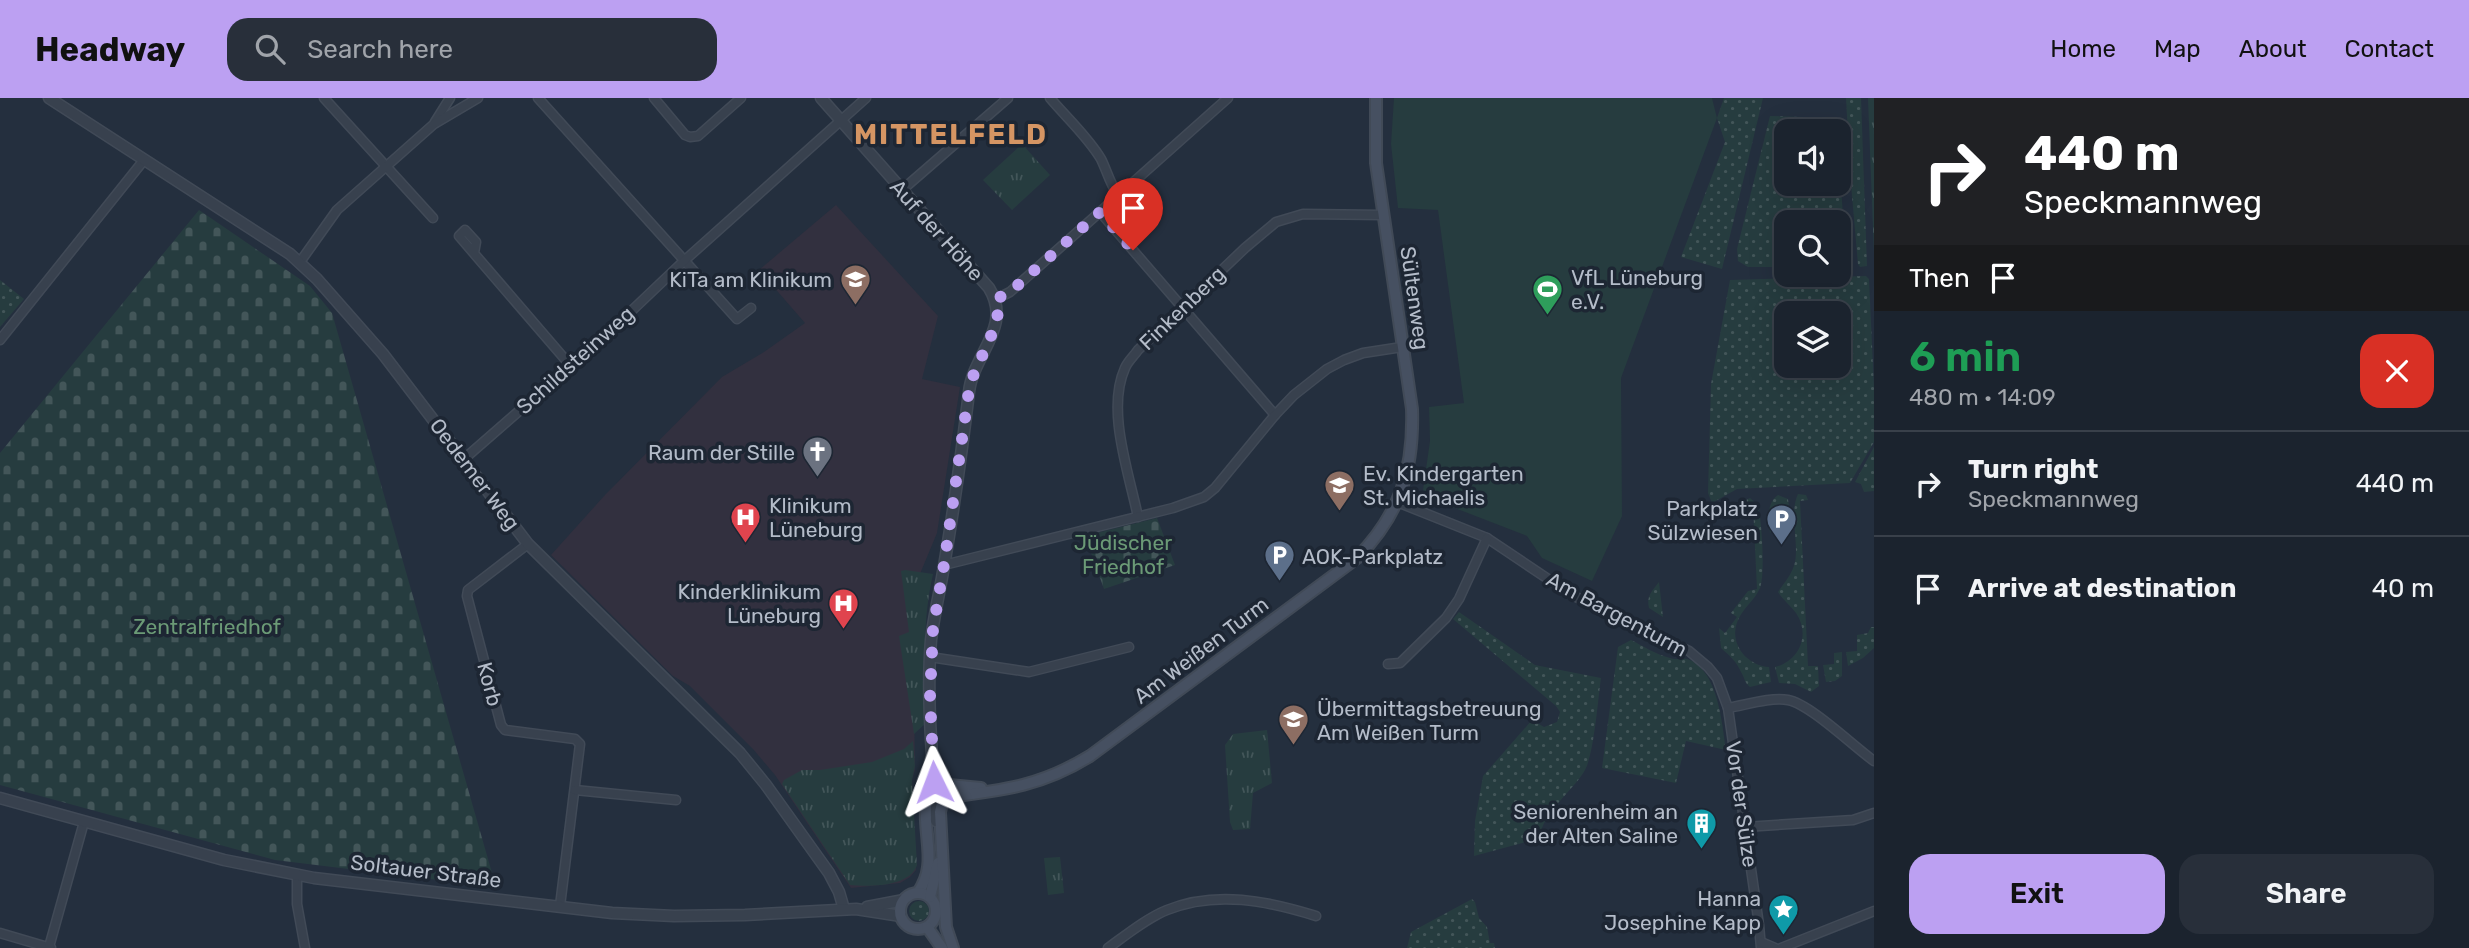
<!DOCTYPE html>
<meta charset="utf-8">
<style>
:root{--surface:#1b232e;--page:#282f3a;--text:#f1f3f6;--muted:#a0a4aa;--line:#39404a;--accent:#bca0f2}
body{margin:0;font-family:Rubik,sans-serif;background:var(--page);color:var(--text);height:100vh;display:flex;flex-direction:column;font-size:26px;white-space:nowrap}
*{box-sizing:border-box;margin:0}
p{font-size:23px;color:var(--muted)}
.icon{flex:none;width:38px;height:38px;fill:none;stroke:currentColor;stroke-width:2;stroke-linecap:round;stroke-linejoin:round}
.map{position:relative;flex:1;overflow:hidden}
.sheet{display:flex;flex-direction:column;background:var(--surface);width:595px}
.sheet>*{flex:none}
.top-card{background:#202124;color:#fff;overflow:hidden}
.fabs{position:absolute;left:1774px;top:21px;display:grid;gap:14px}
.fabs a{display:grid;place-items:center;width:77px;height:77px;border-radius:14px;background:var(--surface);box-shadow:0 7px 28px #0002,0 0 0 2px var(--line);font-size:35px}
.pin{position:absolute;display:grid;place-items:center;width:60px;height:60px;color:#fff;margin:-72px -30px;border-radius:50% 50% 50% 0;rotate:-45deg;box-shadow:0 0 7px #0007}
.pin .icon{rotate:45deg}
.me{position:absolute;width:77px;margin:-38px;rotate:357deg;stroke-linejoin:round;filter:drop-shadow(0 0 5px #0008)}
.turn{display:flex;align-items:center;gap:24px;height:147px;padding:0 35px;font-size:32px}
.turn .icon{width:91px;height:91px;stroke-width:2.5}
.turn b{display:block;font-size:49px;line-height:60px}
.then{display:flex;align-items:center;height:66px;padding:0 35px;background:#0003;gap:14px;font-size:26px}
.round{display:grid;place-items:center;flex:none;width:74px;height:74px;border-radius:21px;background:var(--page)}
.head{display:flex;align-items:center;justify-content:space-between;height:119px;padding:0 35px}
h1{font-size:42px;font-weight:600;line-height:52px;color:#1e9e55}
.primary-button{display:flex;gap:14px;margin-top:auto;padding:14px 35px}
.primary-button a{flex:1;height:80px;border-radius:21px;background:var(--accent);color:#111;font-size:28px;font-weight:600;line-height:80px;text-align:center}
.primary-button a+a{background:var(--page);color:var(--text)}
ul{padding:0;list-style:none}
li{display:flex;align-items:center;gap:21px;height:105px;padding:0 35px;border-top:2px solid var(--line)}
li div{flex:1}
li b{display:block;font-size:26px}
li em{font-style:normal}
header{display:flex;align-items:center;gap:42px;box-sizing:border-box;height:98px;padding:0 35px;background:var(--accent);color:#111}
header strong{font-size:33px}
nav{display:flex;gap:38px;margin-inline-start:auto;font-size:24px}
.search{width:490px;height:63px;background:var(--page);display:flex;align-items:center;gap:18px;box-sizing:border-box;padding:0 24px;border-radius:21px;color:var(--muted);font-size:26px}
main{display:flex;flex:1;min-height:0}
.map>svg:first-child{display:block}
.medical{fill:#32303f}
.grass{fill:url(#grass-dots);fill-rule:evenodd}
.cemetery{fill:url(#cemetery-stones)}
.park{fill:url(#park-tufts)}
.garden{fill:#263c3f}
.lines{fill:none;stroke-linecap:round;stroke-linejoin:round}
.minor-casing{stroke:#414a57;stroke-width:11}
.tertiary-casing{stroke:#414a57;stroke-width:13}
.secondary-casing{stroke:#414a57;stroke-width:14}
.minor{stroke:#38414e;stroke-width:8}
.tertiary{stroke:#38414e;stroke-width:10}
.secondary{stroke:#465061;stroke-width:10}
.route{stroke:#bca0f2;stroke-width:12;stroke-dasharray:0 21.6}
.labels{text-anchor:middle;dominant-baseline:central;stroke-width:7;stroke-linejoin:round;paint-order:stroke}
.street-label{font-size:21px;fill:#b4bcc9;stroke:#1d2633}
.poi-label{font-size:21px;fill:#b4bcc9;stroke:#1d2633;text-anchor:end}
.park-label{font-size:21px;fill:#6b9a76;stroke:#1d2633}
.district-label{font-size:28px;font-weight:bold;letter-spacing:2px;fill:#d59563;stroke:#1d2633}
</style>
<header>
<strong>Headway</strong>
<div class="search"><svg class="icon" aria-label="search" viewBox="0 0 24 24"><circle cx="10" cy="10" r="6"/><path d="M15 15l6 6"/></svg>Search here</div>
<nav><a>Home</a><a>Map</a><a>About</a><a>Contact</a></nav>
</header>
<main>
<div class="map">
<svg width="1874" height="850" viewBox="0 0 1874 850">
<defs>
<pattern id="grass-dots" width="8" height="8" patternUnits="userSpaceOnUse" patternTransform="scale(1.75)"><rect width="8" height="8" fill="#263c3f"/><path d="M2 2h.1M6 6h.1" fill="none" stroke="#435659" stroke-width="1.8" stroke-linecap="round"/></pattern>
<pattern id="cemetery-stones" width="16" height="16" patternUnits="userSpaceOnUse" patternTransform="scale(1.75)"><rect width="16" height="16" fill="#263c3f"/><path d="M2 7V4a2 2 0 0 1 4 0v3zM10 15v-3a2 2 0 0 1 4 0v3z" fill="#435659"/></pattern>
<pattern id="park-tufts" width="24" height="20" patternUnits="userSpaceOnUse" patternTransform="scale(1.75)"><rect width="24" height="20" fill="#263c3f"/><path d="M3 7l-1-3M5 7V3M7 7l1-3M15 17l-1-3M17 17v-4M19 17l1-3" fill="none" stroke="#435659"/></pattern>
</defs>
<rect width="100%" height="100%" fill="#242f3e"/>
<path class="medical" d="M836 107 938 218 922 281 960 289 937 435 917 483 913 536 915 672 912 681 916 772 910 779 900 785 851 790 775 677 753 651 690 588 673 578 551 457 605 397 722 279 764 254 805 225 759 172Z"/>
<g class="grass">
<path d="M1724 0H1763L1722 171 1681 159 1725 44 1717 20Z"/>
<path d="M1846 0H1861L1867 168 1860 169 1858 166 1850 75Z"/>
<path d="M1770 18 1802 19 1803 33H1787V86H1839V60L1846 162 1839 169V124H1787V169H1748L1738 163 1737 151Z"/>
<path d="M1810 19H1837V33H1812L1809 29Z"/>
<path d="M1866 178 1869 181 1874 290V344L1850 385 1737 391 1712 405 1708 395 1711 286 1730 182ZM1787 215H1839V268H1787Z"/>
<path d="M0 182 24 201 0 229Z"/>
<path d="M1874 349V393L1864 394 1861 386 1855 384Z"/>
<path d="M1798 396 1806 397 1808 402 1800 403 1808 568H1818L1819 588 1811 594 1795 586 1779 585 1775 569C1799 563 1811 537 1796 515 1791 508 1783 502 1778 494 1784 485 1793 475 1795 464 1799 444 1789 415 1798 396Z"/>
<path d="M1778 397 1788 401 1789 409 1770 435C1769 422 1766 405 1778 397Z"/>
<path d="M1750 400C1755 404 1757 407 1759 413 1762 428 1765 477 1760 490 1755 502 1743 510 1738 522 1728 545 1746 567 1769 569L1771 584 1750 589C1744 584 1745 580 1741 574 1737 564 1729 557 1721 550L1719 530 1725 535 1737 519 1731 515 1748 493 1757 491 1753 407H1745L1746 402Z"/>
<path d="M1659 484 1663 519 1649 510C1646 498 1652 493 1659 484Z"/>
<path d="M1459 514 1535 567 1601 580C1598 601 1594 656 1585 672 1574 692 1538 719 1541 740L1474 758 1475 723 1483 678 1532 622 1544 629 1557 624 1560 614 1556 608 1453 521Z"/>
<path d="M1871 529H1874V550L1863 560 1848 568 1846 554 1857 553V537L1868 535Z"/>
<path d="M1631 542C1643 548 1657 557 1670 560 1675 562 1682 560 1687 561 1718 571 1722 625 1726 652L1686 643 1676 685 1602 670 1618 549Z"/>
<path d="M1842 554V578L1835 583 1826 584 1823 567 1834 566V555Z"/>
<path d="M1472 801 1475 804 1479 820 1487 829 1490 845H1494L1495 850H1407L1411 834Z"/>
<circle cx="919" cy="813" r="10"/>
</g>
<g class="cemetery">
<path d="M199 112 310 188 332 215 496 789 275 762 0 687V355Z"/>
<path d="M1157 420 1175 467 1104 491 1085 438Z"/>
</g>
<g class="park">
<path d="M1868 0H1874V156Z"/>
<path d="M1022 46 1050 77 1012 112 983 82Z"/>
<path d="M905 472 933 476C922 524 924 574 928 623L914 636 899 538 909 534 901 473Z"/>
<path d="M1267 632 1272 685 1253 695 1250 731 1233 732 1230 724 1225 647 1233 636Z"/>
<path d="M913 643 915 668 912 682 917 767C910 789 869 789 850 787L782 686 784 682 802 672H820L872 664 904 651Z"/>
<path d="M1060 759 1064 795 1048 797 1044 760Z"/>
</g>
<path class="garden" d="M1394 0H1712L1717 20 1621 280 1622 418 1592 483 1542 460 1527 438 1429 400 1423 392 1430 343 1429 309 1464 305 1438 112 1398 110 1391 46Z"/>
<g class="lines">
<defs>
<g id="minor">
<path d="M324 0 433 120"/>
<path d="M538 0 737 221 751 210"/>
<path d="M654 0 685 37 690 39 698 38 741 0"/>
<path d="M1050 0C1066 19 1088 39 1101 61 1107 73 1110 86 1118 97"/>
<path d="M435 24 450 0"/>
<path d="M902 92 1008 0"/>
<path d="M1100 114 1275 317"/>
<path d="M474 155 476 144 465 132 459 138 570 267"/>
<path d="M300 164 337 112 434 26 478 0"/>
<path d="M996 201 1010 194 1228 0"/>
<path d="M0 242 144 62"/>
<path d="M464 361 604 239 685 162 866 0"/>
<path d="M1397 404 1487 440 1572 497 1689 553 1708 569 1717 580 1728 610 1759 827 1761 850"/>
<path d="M1138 419C1129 375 1106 312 1125 270 1128 263 1134 258 1138 252L1245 150 1276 124 1303 116 1383 117"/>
<path d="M528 446 468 492 467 498 501 627 505 632 575 641 580 646 560 808"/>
<path d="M944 467 1173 410 1204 399 1215 390 1275 317 1294 297 1327 271 1344 262 1363 255 1402 249"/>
<path d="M930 559 1029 574 1129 549"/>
<path d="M1388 566 1400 565 1446 520 1459 501 1487 440"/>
<path d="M1728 610C1746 607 1770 599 1788 602 1810 606 1853 648 1874 663"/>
<path d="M575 692 676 702"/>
<path d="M1745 729 1853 722 1874 715"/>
<path d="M297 777V806L305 850"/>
<path d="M0 835 51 850"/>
<path d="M1761 844 1775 850"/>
<path d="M49 849 84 724"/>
<path d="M1108 850C1126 837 1147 820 1167 812 1216 792 1268 803 1316 818"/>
<path d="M1781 850 1874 813"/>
</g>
<g id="tertiary">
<path d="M49 0 290 156 317 181 383 256 528 446 740 655 766 687 829 775 839 794 844 811"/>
<path d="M821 0 989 190C1013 229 973 256 969 294 962 352 954 410 944 468 940 493 934 517 931 542 926 601 933 663 936 723"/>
<path d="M0 700 224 762 314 780 612 815 674 818 745 817 856 811 901 818"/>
<path d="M867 809 904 802"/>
</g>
<g id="secondary">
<path d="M918 795C923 787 927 779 928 769 932 747 917 705 934 688L949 687 981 690"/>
<circle cx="918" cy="813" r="18"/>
<path d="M930 799 938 765"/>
<path d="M927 829 942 850"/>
<path d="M953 850 946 829 940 714 942 705 949 699C1005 692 1041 688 1090 658L1357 460C1400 416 1414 372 1412 311L1376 65V0"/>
</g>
</defs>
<use href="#minor" class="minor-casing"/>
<use href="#tertiary" class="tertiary-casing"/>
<use href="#secondary" class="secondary-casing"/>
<use href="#minor" class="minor"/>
<use href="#tertiary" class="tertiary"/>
<use href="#secondary" class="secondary"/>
</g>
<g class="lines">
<path class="route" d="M934 684 930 599 933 531 944 467 970 285 995 229 998 215 996 201 1010 194 1100 114 1133 152"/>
</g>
<defs>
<symbol id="school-pin" viewBox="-11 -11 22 30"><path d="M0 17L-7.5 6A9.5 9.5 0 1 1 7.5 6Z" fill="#8d6e63" stroke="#1d2633"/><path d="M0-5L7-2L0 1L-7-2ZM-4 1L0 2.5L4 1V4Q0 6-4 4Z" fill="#fff"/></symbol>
<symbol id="stadium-pin" viewBox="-11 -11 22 30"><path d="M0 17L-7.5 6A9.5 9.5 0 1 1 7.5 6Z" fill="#2e9e5b" stroke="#1d2633"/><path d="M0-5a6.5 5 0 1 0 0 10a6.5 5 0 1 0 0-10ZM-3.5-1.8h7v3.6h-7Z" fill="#fff"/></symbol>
<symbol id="church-pin" viewBox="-11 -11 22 30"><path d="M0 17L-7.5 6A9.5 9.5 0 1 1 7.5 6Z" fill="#6b7280" stroke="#1d2633"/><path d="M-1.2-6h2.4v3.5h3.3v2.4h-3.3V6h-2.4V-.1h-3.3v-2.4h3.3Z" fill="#fff"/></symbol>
<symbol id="hospital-pin" viewBox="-11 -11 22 30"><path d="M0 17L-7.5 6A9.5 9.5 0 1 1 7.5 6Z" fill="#e0444e" stroke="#1d2633"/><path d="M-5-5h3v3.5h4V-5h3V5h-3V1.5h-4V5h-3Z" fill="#fff"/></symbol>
<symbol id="parking-pin" viewBox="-11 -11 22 30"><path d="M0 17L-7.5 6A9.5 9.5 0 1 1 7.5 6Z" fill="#5c6f8a" stroke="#1d2633"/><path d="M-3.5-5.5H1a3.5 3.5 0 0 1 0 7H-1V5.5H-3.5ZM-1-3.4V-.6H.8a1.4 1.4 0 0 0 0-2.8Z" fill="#fff"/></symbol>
<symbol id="building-pin" viewBox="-11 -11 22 30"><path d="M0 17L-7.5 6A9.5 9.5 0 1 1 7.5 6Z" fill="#0f9aa8" stroke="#1d2633"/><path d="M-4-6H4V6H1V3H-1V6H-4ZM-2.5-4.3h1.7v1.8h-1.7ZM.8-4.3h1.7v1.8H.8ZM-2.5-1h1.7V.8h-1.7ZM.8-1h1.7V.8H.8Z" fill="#fff"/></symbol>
<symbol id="sight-pin" viewBox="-11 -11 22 30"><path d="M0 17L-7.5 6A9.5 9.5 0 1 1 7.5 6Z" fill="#0f9aa8" stroke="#1d2633"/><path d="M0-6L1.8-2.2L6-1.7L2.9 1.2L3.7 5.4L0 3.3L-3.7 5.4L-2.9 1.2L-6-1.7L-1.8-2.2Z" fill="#fff"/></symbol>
</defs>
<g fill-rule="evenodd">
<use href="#school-pin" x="838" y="164" width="35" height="47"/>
<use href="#stadium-pin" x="1530" y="174" width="35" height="47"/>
<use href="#church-pin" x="800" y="336" width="35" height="47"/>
<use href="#school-pin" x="1322" y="370" width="35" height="47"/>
<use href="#hospital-pin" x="728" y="402" width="35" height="47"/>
<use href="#parking-pin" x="1764" y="404" width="35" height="47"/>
<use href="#parking-pin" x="1262" y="440" width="35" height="47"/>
<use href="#hospital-pin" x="826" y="488" width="35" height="47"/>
<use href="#school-pin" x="1276" y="604" width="35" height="47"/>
<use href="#building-pin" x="1684" y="708" width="35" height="47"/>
<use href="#sight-pin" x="1766" y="794" width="35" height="47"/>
</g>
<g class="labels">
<g class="street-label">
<text transform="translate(937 132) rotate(48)">Auf der Höhe</text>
<text transform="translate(1415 200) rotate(82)">Sültenweg</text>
<text transform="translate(1182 210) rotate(-44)">Finkenberg</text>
<text transform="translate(575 262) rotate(-42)">Schildsteinweg</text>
<text transform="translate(475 376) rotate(53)">Oedemer Weg</text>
<text transform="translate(1617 516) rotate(28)">Am Bargenturm</text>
<text transform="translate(1201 552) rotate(-37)">Am Weißen Turm</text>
<text transform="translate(490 586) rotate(75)">Korb</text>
<text transform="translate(1742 706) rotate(82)">Vor der Sülze</text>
<text transform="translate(426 773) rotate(7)">Soltauer Straße</text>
</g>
<g class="poi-label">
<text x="1571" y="179" text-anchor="start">VfL Lüneburg<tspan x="1571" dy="24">e.V.</tspan></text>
<text x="832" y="181">KiTa am Klinikum</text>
<text x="795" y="354">Raum der Stille</text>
<text x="1363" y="375" text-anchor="start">Ev. Kindergarten<tspan x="1363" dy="24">St. Michaelis</tspan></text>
<text x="769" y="407" text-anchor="start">Klinikum<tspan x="769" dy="24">Lüneburg</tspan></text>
<text x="1758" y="410">Parkplatz<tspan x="1758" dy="24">Sülzwiesen</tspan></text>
<text x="1302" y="458" text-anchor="start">AOK-Parkplatz</text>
<text x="821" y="493">Kinderklinikum<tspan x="821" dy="24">Lüneburg</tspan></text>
<text x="1317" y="610" text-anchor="start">Übermittagsbetreuung<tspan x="1317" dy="24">Am Weißen Turm</tspan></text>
<text x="1678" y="713">Seniorenheim an<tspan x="1678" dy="24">der Alten Saline</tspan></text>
<text x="1761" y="800">Hanna<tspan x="1761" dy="24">Josephine Kapp</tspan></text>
</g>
<g class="park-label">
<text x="1123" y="444">Jüdischer<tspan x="1123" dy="24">Friedhof</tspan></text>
<text x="207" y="528">Zentralfriedhof</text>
</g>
<g class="district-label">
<text x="951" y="36">MITTELFELD</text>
</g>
</g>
</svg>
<div class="fabs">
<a><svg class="icon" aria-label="sound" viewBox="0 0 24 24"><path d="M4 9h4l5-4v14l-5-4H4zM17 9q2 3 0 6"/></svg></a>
<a><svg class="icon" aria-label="search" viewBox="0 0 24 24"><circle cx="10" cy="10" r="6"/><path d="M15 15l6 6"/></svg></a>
<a><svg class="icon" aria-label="layers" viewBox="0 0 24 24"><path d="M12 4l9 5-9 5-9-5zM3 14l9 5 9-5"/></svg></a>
</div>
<div class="pin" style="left:1133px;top:152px;background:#d93025"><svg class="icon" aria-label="arrive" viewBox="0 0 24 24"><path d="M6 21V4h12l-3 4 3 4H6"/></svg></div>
<svg class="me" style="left:934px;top:684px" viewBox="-20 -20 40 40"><path d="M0-17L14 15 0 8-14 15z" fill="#bca0f2" stroke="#fff" stroke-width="4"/></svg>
</div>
<section class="sheet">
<div class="top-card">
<div class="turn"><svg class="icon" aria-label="right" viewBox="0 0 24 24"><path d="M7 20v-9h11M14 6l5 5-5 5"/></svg><div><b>440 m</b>Speckmannweg</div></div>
<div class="then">Then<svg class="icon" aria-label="arrive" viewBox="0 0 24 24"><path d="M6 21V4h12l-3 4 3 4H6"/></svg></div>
</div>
<div class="head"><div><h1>6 min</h1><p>480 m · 14:09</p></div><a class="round" style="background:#d93025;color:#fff"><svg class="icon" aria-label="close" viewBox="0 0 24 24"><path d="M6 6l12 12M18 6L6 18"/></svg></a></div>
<ul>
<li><svg class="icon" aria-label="right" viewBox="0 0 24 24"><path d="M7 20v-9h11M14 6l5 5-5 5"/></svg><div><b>Turn right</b><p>Speckmannweg</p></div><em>440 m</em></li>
<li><svg class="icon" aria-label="arrive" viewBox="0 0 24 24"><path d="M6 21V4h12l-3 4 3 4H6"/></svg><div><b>Arrive at destination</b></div><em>40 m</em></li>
</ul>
<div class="primary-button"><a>Exit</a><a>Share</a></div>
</section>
</main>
